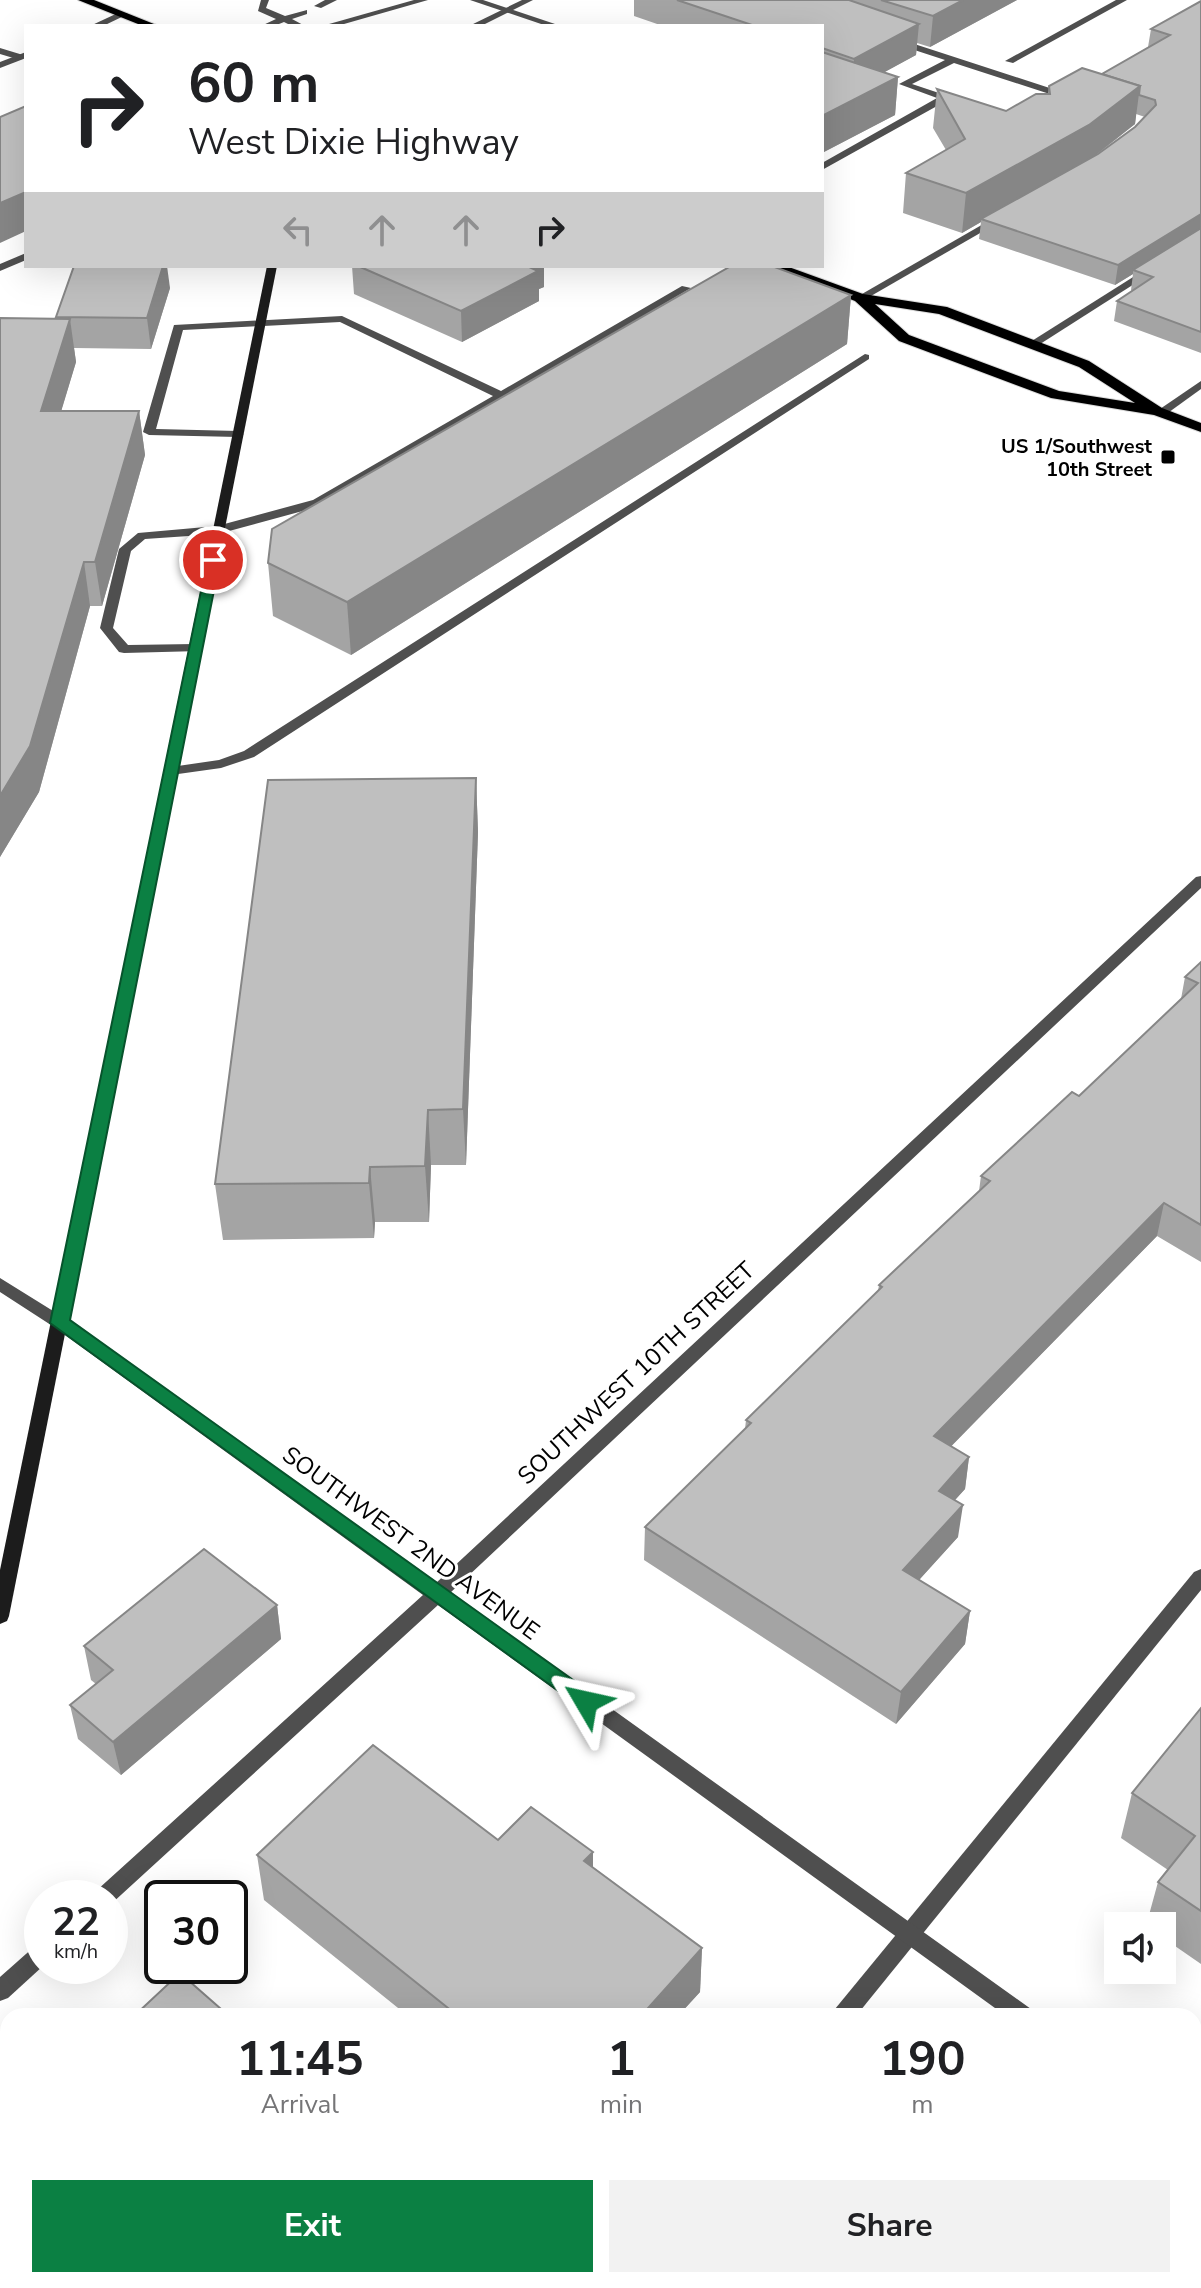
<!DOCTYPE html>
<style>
:root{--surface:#fff;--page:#f2f2f2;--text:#202124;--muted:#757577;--accent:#0b8043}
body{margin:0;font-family:"Nunito Sans",sans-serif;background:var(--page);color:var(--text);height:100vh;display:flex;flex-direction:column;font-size:30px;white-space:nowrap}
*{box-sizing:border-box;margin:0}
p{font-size:26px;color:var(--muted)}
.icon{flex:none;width:44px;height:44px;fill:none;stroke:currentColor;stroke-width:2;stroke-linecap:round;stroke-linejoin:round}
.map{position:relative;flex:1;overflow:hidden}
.side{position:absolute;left:0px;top:2008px;width:1202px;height:280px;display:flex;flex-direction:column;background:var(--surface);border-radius:24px 24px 0 0;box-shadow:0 8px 32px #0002}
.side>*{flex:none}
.hud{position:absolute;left:24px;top:24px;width:800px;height:244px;border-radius:0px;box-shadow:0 8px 32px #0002;background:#fff;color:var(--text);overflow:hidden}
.controls{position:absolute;left:1104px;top:1912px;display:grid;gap:16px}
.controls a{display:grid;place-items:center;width:72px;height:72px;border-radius:0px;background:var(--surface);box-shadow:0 8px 32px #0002;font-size:40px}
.speed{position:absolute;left:24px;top:1880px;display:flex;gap:16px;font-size:40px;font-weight:700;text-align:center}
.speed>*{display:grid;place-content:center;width:104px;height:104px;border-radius:50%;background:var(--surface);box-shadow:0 8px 32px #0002;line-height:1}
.speed small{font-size:20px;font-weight:400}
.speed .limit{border:4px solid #111;border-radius:12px;background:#fff;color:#111}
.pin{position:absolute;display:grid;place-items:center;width:68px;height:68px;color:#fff;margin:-34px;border:4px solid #fff;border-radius:50%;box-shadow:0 2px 8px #0007}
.me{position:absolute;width:88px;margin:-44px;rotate:306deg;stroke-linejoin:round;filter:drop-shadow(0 0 6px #0008)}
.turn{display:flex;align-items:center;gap:28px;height:168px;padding:0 32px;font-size:36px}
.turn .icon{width:104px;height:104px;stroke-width:2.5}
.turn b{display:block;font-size:56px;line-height:68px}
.lanes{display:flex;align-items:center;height:76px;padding:0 32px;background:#0003;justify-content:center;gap:40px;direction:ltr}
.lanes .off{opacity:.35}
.eta{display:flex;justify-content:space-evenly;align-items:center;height:136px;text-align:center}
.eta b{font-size:48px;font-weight:700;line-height:56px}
.action{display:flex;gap:16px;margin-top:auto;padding:16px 32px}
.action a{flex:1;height:92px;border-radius:0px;background:var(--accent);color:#fff;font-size:32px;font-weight:700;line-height:92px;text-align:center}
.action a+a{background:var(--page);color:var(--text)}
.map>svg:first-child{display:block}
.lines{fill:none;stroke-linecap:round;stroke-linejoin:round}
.primary-casing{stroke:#dbdbdb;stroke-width:2}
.lane{fill:#4f4f4f;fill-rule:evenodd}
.street{fill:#4f4f4f;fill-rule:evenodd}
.secondary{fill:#1c1c1c;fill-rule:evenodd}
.primary{fill:#000;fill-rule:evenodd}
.wall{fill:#a4a4a4;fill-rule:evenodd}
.shaded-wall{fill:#868686}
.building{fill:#bfbfbf;stroke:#868686;stroke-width:2}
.route{fill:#0b8043;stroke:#07532c;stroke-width:2}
.poi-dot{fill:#000;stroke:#fff;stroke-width:3}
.labels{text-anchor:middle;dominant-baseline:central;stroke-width:6;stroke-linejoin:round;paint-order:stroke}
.far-poi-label{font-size:20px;font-weight:bold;fill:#000;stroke:#fff;text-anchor:end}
.street-label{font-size:24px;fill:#000;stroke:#fff}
</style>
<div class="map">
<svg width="1201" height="2288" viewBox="0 0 1201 2288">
<rect width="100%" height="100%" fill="#fff"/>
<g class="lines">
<defs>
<g id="primary">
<path d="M78 0H94L159 26H143Z"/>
<path d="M767 266H786L863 294 947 307 1089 361 1162 408 1201 423V432L1154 415 1051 398 899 341 855 301ZM875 304 939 314 1079 367 1135 403 1059 391 909 335Z"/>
</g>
</defs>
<use href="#primary" class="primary-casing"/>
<g class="lane">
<path d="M261 0H269L266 8 285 16 307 10V14L292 19 305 26H292L284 22 274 26H261L276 19 258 11Z"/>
<path d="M325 0H337L321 8 314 6Z"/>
<path d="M414 0H428L337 26H322Z"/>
<path d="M470 0H483L561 26H547Z"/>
<path d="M896 38 1071 95 1073 97 1065 99 954 63 912 84 957 99V103L946 101 822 170V163L937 98 899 84 945 60 893 43 891 41Z"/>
<path d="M0 48 23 55 25 57 20 60 0 54Z"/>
<path d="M992 219 1001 221 864 300 855 298Z"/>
<path d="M1149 267 1154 270 1153 272 1037 346 1027 344Z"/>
<path d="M682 286 691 288 321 506 218 534 145 539 131 551 113 628 128 645 195 644 200 645V651L124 653 119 652 100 628 119 549 138 533 217 526 313 500 493 396 340 322 183 330 156 429 238 431 244 434 238 437 149 435 143 432 174 325 342 316 501 391Z"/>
<path d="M865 354 869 355V359L254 757 221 768 171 775 164 771 171 767 219 760 244 751Z"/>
<path d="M1201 381V389L1165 415H1157V411Z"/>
<path d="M1201 1569V1590L856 2016H832L835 2009 1194 1572Z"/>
<path d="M613 2280H639L636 2288H609Z"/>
</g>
<g class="street">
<path d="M522 0H533L481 26H469Z"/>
<path d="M1116 0H1127L1013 63 1005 61Z"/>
<path d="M120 12 128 14 103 26H90Z"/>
<path d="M26 52V58L0 68V62Z"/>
<path d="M26 253V260L0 271V264Z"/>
<path d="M1201 876V888L450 1593 1031 2009 1034 2016H1006L438 1605 110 1905V1898H93L96 1891 423 1595 54 1327 0 1292V1278L66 1319 436 1583 1196 877Z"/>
<path d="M42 1943 43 1966 8 1998 0 2001V1977L35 1946Z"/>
<path d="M1194 2129 1201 2132V2156L1194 2153Z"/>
</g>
<path class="secondary" d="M267 266H277L9 1616 7 1621 0 1624V1570Z"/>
<use href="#primary" class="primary"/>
</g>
<g class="wall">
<path d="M634 0H1017L930 47 917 43 916 55 884 72 898 77 895 115 822 153V26H663L634 16Z"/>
<path d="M1201 1V353L1114 321 1117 301 1132 291 1131 290 1133 274 1115 285 979 239 981 222 962 233 903 213 906 173 946 150 933 128 937 89 1006 111 1048 94 1049 86 1102 74 1148 47 1151 29ZM1136 114 1145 117 1135 127 1094 157 1135 124Z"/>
<path d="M352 266H544V287L539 289V301L462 342 354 294Z"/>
<path d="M170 288 151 349 74 348 76 362 61 411H139L145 455 102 606H90L39 792 0 857V318L56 319V317Z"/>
<path d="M851 295 847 344 351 655 273 616 268 563Z"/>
<path d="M476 778 478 832 466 1165H431L429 1222H375L374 1238 223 1240 215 1184Z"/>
<path d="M1201 962V1262L1157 1236 951 1446 969 1457 965 1489 955 1500 958 1537 919 1580 970 1611 965 1644 896 1724 644 1560 645 1527 745 1429 746 1420 878 1291 879 1285 979 1191 981 1176 1079 1096 1181 999 1185 977Z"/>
<path d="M277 1605 281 1639 121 1775 78 1739 70 1705 96 1684 91 1680 84 1646Z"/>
<path d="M1201 1708V1964L1162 1937V1926H1146L1158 1882 1168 1870 1121 1838 1132 1793Z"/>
<path d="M498 1840 593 1852V1867L702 1948 700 1992 678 2016H408L264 1900 257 1855Z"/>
<path d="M922 2280H1194L1201 2288H920Z"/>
</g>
<g class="shaded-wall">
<path d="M963 0H1017L930 47 933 16Z"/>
<path d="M919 24 916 55 852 90 854 59Z"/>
<path d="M898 77 895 115 822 153V116Z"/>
<path d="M1140 86 1135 124 1084 164 981 219V222L962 233 966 193Z"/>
<path d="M26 192V231L0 243V203Z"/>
<path d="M1201 214V231L1133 270V274L1115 285 1118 265Z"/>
<path d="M163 266H167L170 288 151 349 147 318Z"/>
<path d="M526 266H544V287L539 289V301L462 342 461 311Z"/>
<path d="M851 295 847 344 351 655 347 602Z"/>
<path d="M70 319 76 362 48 455 41 411Z"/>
<path d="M139 411 145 455 102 606 95 562Z"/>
<path d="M84 562 90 606 39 792 0 857V796Z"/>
<path d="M476 778 478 832 466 1165 463 1109Z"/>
<path d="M428 1110 431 1165 429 1222 425 1166Z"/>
<path d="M370 1167 375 1222 374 1238 369 1183Z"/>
<path d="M1164 1203 1157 1236 930 1468 934 1436Z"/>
<path d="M969 1457 965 1489 934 1523 939 1491Z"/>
<path d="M963 1505 958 1537 899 1602 903 1570Z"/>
<path d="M277 1605 281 1639 121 1775 113 1742Z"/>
<path d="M970 1611 965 1644 896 1724 901 1692Z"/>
<path d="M593 1852V1896L584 1861Z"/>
<path d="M702 1948 700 1992 678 2016H641Z"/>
</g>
<g class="building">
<path d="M677 0H849L919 24 854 59 822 48V26H755Z"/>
<path d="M881 0H963L933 16Z"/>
<path d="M1201 1V214L1118 265 981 219 1098 154 1135 127 1156 105 1155 100 1139 95 1140 86 1102 74 1170 35 1151 29Z"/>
<path d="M822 52 898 77 822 116Z"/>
<path d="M1082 68 1140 86 1089 125 966 193 906 173 965 139 937 89 1006 111 1036 94H1050L1049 86Z"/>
<path d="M26 106V192L0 203V117Z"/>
<path d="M1201 228V332L1117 301 1153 277 1133 270Z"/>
<path d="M74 266H163L147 318 56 317Z"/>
<path d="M358 266H527L538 271 461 311Z"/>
<path d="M731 266H772L851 295 347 602 268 563 272 529Z"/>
<path d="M0 318 70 319 41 411H139L95 562H84L30 746 0 796Z"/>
<path d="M476 778 463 1109 428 1110 425 1166 370 1167 369 1183 215 1184 268 780Z"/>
<path d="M1201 962V1225L1164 1203 934 1436 969 1457 939 1491 963 1505 903 1570 970 1611 901 1692 645 1527 751 1423 746 1420 882 1287 879 1285 990 1181 981 1176 1072 1092 1079 1096 1198 983 1185 977Z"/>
<path d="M204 1549 277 1605 113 1742 70 1705 113 1670 84 1646Z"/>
<path d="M1201 1708V1911L1158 1882 1195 1836 1132 1793Z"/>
<path d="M373 1745 498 1840 531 1807 593 1852 584 1861 702 1948 641 2016H458L257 1855Z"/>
<path d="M180 1973 229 2016H134Z"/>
<path d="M1194 2273 1201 2279V2288H951L941 2280H1194Z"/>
</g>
<path class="route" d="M208 557 220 560 70 1320 594 1695 597 1702 594 1708 586 1711 50 1323Z"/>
<rect class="poi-dot" x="1160" y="449" width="16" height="16" rx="4"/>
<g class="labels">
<g class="far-poi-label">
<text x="1152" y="446">US 1/Southwest<tspan x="1152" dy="23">10th Street</tspan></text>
</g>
<g class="street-label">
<text transform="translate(636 1373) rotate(-43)">SOUTHWEST 10TH STREET</text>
<text transform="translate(411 1543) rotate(36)">SOUTHWEST 2ND AVENUE</text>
</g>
</g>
</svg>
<div class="controls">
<a><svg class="icon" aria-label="sound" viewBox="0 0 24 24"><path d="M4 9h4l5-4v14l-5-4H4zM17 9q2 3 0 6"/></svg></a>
</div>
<div class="speed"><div>22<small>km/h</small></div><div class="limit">30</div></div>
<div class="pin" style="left:213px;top:560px;background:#d93025"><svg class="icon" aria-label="arrive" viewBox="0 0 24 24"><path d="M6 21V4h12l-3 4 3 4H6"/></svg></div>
<svg class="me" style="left:586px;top:1702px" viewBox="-20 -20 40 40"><path d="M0-17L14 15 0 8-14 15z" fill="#0b8043" stroke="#fff" stroke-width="4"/></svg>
<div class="hud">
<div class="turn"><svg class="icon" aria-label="right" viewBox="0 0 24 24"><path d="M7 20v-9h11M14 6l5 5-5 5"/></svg><div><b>60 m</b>West Dixie Highway</div></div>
<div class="lanes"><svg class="icon off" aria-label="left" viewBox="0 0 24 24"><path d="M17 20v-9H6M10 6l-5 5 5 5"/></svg><svg class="icon off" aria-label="ahead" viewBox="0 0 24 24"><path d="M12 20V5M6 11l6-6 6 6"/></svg><svg class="icon off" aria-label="ahead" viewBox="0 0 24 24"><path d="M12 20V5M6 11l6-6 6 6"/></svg><svg class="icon" aria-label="right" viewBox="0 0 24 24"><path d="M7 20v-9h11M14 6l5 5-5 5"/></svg></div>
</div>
<section class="side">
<div class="eta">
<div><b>11:45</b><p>Arrival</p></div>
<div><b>1</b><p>min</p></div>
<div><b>190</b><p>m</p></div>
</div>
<div class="action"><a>Exit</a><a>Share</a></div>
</section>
</div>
